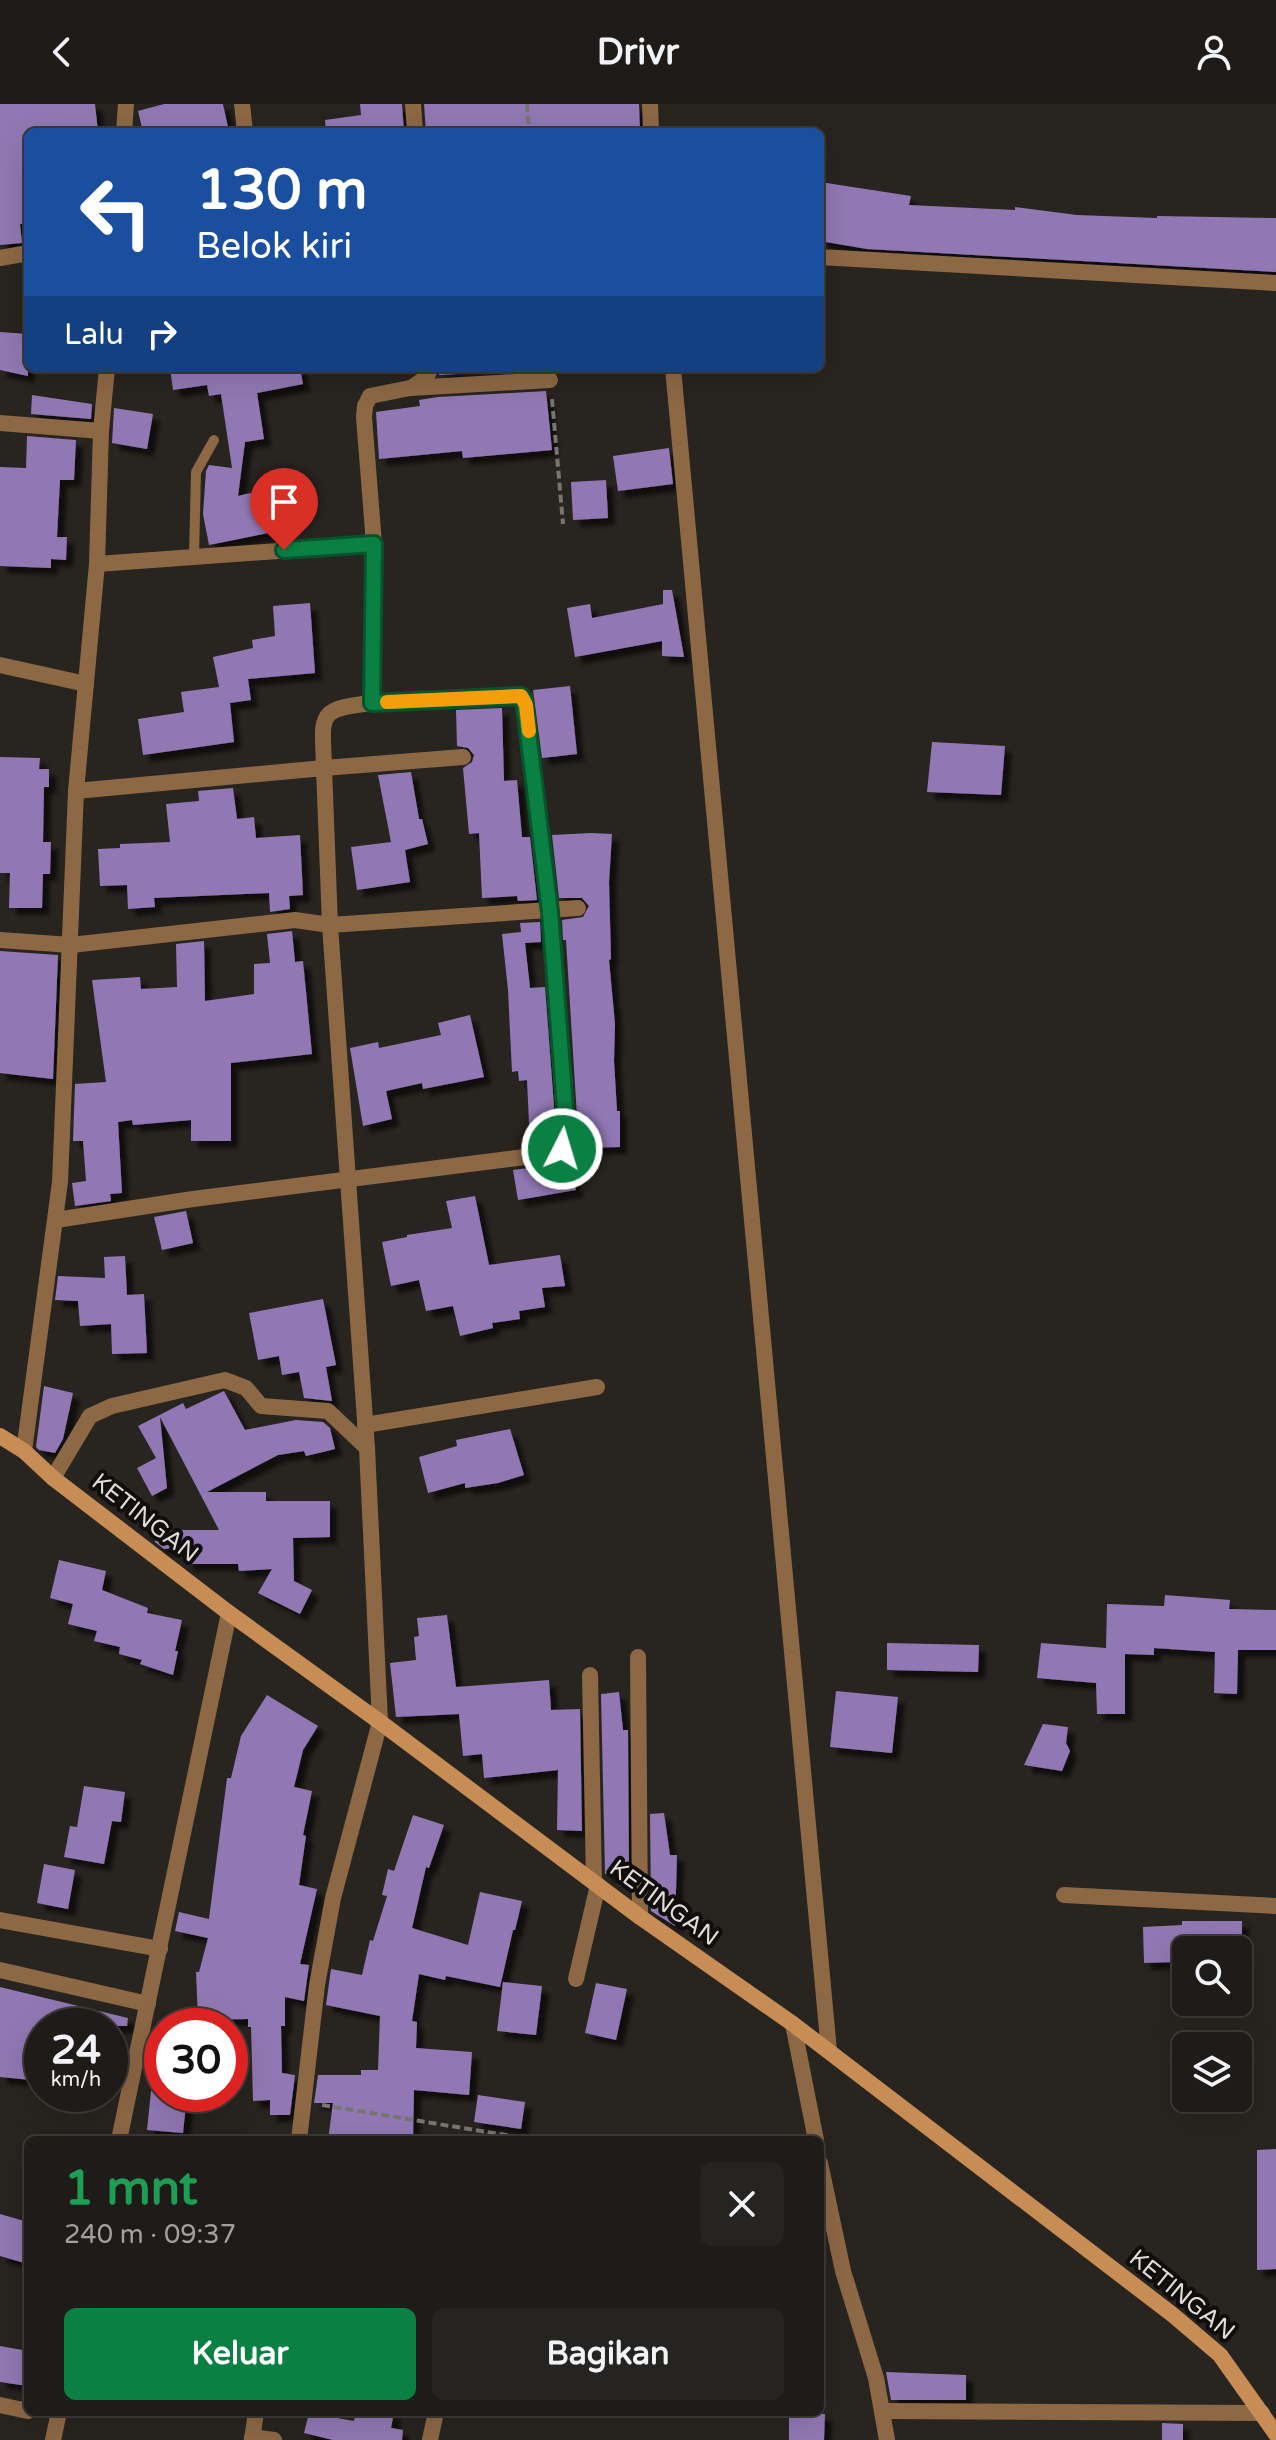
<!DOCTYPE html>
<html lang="id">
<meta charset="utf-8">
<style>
:root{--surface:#1e1b18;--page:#262421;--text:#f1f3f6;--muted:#a1a1a2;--line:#3c3937;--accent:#0b8043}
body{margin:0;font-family:"Varela Round",sans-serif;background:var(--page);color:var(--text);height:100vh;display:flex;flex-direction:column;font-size:30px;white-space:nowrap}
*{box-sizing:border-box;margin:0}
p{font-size:26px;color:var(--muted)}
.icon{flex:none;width:44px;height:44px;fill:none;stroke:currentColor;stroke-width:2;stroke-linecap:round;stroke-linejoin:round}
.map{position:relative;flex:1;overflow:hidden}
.details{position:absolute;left:24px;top:2032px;width:800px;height:280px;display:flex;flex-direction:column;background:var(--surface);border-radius:12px;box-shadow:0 8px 32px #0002,0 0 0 2px var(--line)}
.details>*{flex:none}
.hud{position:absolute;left:24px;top:24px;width:800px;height:244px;border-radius:12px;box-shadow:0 8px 32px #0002,0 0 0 2px var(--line);background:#1a4fa0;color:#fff;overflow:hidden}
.tools{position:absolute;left:1172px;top:1832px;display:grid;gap:16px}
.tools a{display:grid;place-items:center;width:80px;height:80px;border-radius:12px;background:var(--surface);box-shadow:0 8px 32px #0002,0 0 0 2px var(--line);font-size:40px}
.speed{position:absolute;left:24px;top:1904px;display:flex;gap:16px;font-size:40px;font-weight:700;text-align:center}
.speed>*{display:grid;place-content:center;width:104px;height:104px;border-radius:50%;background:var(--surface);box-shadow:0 8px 32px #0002,0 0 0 2px var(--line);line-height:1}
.speed small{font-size:20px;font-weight:400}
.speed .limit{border:12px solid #d22;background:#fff;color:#111}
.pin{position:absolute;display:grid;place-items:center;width:68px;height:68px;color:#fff;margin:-82px -34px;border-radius:50% 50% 50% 0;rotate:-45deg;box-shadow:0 0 8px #0007}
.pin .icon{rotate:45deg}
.me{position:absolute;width:88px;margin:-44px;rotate:5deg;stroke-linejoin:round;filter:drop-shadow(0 0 6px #0008)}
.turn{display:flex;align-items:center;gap:28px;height:168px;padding:0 40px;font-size:36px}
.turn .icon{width:104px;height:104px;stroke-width:2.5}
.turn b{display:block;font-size:56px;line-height:68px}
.then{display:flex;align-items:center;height:76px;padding:0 40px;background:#0003;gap:16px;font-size:30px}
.round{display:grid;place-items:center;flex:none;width:84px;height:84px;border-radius:12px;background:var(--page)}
.summary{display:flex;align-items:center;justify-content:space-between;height:136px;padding:0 40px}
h1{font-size:48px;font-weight:700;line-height:60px;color:#1e9e55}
.button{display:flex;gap:16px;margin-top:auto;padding:16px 40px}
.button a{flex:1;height:92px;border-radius:12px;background:var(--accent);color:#fff;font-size:32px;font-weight:700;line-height:92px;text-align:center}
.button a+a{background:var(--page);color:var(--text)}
header{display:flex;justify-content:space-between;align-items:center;height:104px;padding:0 40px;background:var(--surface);font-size:36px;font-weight:700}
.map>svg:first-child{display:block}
.building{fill:#9178b4;filter:url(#shadow)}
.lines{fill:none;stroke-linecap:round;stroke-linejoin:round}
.path{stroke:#777471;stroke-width:4;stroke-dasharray:8 4;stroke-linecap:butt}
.lane{stroke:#8d6845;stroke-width:10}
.street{stroke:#8d6845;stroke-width:16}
.secondary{stroke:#c88d54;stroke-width:16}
.route-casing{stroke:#07532c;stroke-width:20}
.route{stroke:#0b8043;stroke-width:14}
.slow{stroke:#f59e0b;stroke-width:14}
.labels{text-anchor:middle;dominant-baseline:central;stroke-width:8;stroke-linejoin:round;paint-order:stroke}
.street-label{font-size:24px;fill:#dfdcda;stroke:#0f0e0c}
</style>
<header><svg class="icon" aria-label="back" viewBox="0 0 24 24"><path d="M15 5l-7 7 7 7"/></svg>Drivr<svg class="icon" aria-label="person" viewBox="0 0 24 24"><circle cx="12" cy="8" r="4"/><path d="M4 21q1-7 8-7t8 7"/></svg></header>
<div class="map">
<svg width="1276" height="2336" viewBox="0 0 1276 2336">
<defs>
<filter id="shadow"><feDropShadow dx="7" dy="7" stdDeviation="2" flood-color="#0009"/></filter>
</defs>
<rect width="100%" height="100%" fill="#282420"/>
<g class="building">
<path d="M0 0H95L98 28H28V119L20 120 22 139 0 141Z"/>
<path d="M164 0H223L229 28H143L138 7Z"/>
<path d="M360 0H402L404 28H326L325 16 361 11Z"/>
<path d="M424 0H639L640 27 496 28V25L426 28Z"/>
<path d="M820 78 911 92 909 101 1015 106V103L1077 111 1157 114V112L1276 114V168L867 145 820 137Z"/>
<path d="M0 228 28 230V272L0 266Z"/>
<path d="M170 264H300L303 280 257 289 264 335 245 338 238 392 264 386 273 428 209 441 203 410 206 367 209 361 232 364 221 290 209 292 207 281 173 286Z"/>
<path d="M441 264H544V265L439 271Z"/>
<path d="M546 287 552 346 463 354 462 347 379 355 376 308 420 302 419 296 438 293Z"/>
<path d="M32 291 92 300 91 315 31 310Z"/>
<path d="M114 304 153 310 147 345 112 339Z"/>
<path d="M27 332 76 336 74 376H60L57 433H67L66 456 51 455V464L0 462V363L26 364Z"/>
<path d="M669 344 673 380 618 387 613 352Z"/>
<path d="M606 376 608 414 573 416 571 378Z"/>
<path d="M663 486H672L684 553 662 552V537L575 553 567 504 590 500 592 514 663 500Z"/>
<path d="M310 499 315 569 248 575 251 596 230 599 234 638 143 651 138 615 184 608 181 588 219 583 213 553 253 544 252 536 275 532 273 502Z"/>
<path d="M570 582 577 650 542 654 533 586Z"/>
<path d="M502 604 504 677 517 676 522 733H530L537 796 518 797 517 792 482 794 479 729 469 730 463 664 472 658 474 651 468 644 457 642 456 606Z"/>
<path d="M932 638 1005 642 1001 691 927 688Z"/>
<path d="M0 653 40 654 39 665H49V683H44L43 738H51L50 770H43L42 804H9L10 769H0Z"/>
<path d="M411 668 419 715H422L428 740 405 746 410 778 357 786 351 743 391 738 378 671Z"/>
<path d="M233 684 237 715 254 713 256 734 300 731 303 791 289 792 290 805 270 808 269 789 154 794 155 803 128 805 127 781 100 782 98 745 120 744V740L170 738 166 700 199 697 198 687Z"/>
<path d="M591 729 612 730 609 778 611 855 609 856 615 920 614 957 617 1007H620V1043L575 1044 578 1029 566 836H563L562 816 583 813 589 802 582 794H559L552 731Z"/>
<path d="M540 818 541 838 525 839 530 884 545 883 556 1029 551 1039 530 1041 527 976 519 977 518 967 512 968 508 886 502 830 521 828 520 819Z"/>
<path d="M292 827 295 858 303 857 312 950 231 959V1037H191V1016L133 1021 132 1016 118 1018 122 1089 110 1090 111 1097 75 1102 72 1079 86 1077 83 1037H73L75 980 106 978 92 876 140 873 141 885 177 883 176 840 204 837 205 897 254 890V860L270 859 267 830Z"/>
<path d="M0 847 58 851 53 975 0 969Z"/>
<path d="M470 911 484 973 423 985 422 979 386 987 392 1015 363 1022 350 944 378 938 379 944 441 931 438 919Z"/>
<path d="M568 1052 576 1086 518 1096 513 1066 557 1060Z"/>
<path d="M475 1092 489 1161 560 1151 565 1182 542 1184 545 1203 519 1207 520 1215 492 1219 493 1224 460 1232 453 1202 426 1207 419 1176 391 1182 382 1138 407 1133V1131L452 1124 446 1097Z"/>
<path d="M186 1107 193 1139 162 1146 154 1113Z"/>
<path d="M125 1152 127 1191 144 1190 147 1249 112 1250 111 1220 80 1222 78 1197 55 1196 58 1172 105 1174 104 1153Z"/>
<path d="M323 1195 336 1261 326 1263 332 1297 304 1294 299 1268 282 1271 279 1252 258 1256 249 1209Z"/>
<path d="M44 1282 73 1289 63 1335 55 1349 39 1346 36 1343Z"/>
<path d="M224 1287 245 1326 296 1316 323 1318 330 1324 335 1345 306 1352 304 1347 278 1351 207 1388H266V1397H330V1433L293 1434 294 1477 312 1486 300 1510 258 1489 272 1465 239 1467 238 1460H186L187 1443 164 1445 155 1438 154 1426H219L160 1313 167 1384 152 1392 137 1364 156 1354 138 1322 183 1299 186 1305Z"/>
<path d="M510 1325 524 1371 498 1379 465 1384V1379L428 1389 419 1353 457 1342 456 1336Z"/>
<path d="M59 1456 106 1467 102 1486 148 1504 147 1509 182 1516 175 1547H178L173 1571 140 1560 142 1556 119 1550 120 1543 94 1537 97 1527 68 1520 73 1500 50 1494Z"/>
<path d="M1165 1491 1230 1496 1229 1505 1276 1506V1546H1238L1237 1590 1214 1589 1215 1548 1154 1544V1551L1125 1550V1610H1097L1096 1579 1037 1574 1041 1539 1106 1544 1107 1500 1164 1502Z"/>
<path d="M447 1511 456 1583 549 1576 551 1606 580 1605 582 1727 557 1726 558 1666 484 1674 482 1650 463 1652 459 1610 396 1613 390 1559 416 1556 414 1533 419 1532 417 1514Z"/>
<path d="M887 1539 979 1541 978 1568 887 1566Z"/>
<path d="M836 1587 898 1593 892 1649 830 1643Z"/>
<path d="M619 1588 623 1626H628L629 1769 605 1770 601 1590Z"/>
<path d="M267 1591 318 1622 303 1646 294 1683 312 1687 303 1731 306 1732 299 1781 317 1785 300 1860 309 1861 304 1897 285 1893V1922H281L282 1969 295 1971 290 2011H270V1996L253 1997 251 1923H248V1915L198 1916 196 1868H199L208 1834 175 1827 179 1808 209 1815 227 1674H231L241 1632Z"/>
<path d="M1043 1620 1068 1623 1066 1639 1070 1647 1062 1667 1024 1661Z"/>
<path d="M84 1682 125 1688 121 1718 112 1717 104 1760 64 1753 70 1722 77 1723Z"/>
<path d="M664 1709 670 1751H677L675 1822 651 1807 650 1710Z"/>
<path d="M413 1711 444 1721 429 1764 426 1763 412 1824 468 1841 480 1788 522 1797 515 1826H513L500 1883 446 1872 445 1876 419 1870 412 1917 417 1918 416 1944 472 1948 469 1991 414 1986 413 2036H328L333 1999H314L318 1971H361V1966H378L380 1912 326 1901 331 1865 362 1871 370 1836 373 1837 387 1792 382 1791 388 1765 394 1767Z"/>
<path d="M44 1760 75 1766 68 1805 37 1799Z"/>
<path d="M1182 1817H1242V1846H1186V1851H1176V1858L1144 1859 1143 1823 1182 1821Z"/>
<path d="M503 1878 542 1882 536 1931 497 1927Z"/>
<path d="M596 1879 627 1885 616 1936 585 1929Z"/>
<path d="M0 1883 128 1914 127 1922H42V1977L0 1973Z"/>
<path d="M151 1987 187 1991 183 2029 147 2026Z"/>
<path d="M478 1991 525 1998 521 2025 474 2018Z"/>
<path d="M1276 2045V2165L1257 2166V2046Z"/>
<path d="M0 2110 28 2118V2160L0 2152Z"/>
<path d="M0 2242 28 2247V2282L0 2278Z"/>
<path d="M886 2268 966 2271V2296H891Z"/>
<path d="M356 2308H394L391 2324 403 2326 402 2336H333L304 2329 309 2309 354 2317Z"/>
<path d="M789 2310H825L824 2336H789Z"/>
<path d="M1162 2319 1183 2320V2336H1162Z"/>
</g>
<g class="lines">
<g class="path">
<path d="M527 0 529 28"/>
<path d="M552 295 563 420"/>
<path d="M322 2001 536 2036"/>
</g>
<path class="lane" d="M194 453 196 368 214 336"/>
<g class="street">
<path d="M242 0 245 28"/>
<path d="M413 0 415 28"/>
<path d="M650 0 651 28"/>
<path d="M124 28 126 0"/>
<path d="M820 153 1276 179"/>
<path d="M0 154 28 149"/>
<path d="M673 264 829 1947"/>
<path d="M411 284 427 273 430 264"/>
<path d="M0 319 101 327"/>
<path d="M374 440 364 313 365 302 370 292 410 284 550 276"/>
<path d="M97 460 374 440 372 599C314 605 323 612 324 664L463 653"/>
<path d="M0 561 86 580"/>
<path d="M76 687 324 664 330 821 578 804"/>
<path d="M0 836 71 841 295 816 330 821 367 1344 380 1618 333 1794 317 1881 299 2036"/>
<path d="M56 1116 193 1095 556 1049 565 1040 567 1030 550 808 524 596 521 592 372 599"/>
<path d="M365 1321 597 1283"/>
<path d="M24 1347 60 1078 76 687 97 460 101 327 107 264"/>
<path d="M53 1374 90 1312 112 1302 225 1276 246 1284 261 1302 328 1307 367 1344"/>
<path d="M638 1553 640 1813"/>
<path d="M590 1571 594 1778"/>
<path d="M1064 1791 1276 1802"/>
<path d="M0 1816 160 1845"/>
<path d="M0 1866 148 1900"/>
<path d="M576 1875 598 1781"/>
<path d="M793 1920 816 2036"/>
<path d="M119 2036 229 1509"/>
<path d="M820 2059 843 2167 876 2274 887 2336"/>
<path d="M0 2301 28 2307"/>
<path d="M884 2307 1262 2309"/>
<path d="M252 2333 274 2336"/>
<path d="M53 2336 59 2308"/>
<path d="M252 2336 256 2308"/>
<path d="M430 2336 436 2308"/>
</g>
<path class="secondary" d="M0 1332 24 1347 53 1374 229 1509 380 1618 640 1813 793 1920 1173 2211 1220 2251 1276 2330"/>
</g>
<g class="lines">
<defs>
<path id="route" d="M284 446 374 440 372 599 521 592 524 596 550 808 567 1030 562 1045"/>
</defs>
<use href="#route" class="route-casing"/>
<use href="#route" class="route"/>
<path class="slow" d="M387 598 521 592 526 601 529 627"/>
</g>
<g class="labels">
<g class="street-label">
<text transform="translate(145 1414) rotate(38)">KETINGAN</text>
<text transform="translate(664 1799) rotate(36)">KETINGAN</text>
<text transform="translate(1182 2191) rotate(39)">KETINGAN</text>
</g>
</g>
</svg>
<div class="tools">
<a><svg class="icon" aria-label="search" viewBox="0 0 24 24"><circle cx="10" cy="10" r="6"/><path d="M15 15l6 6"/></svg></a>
<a><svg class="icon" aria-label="layers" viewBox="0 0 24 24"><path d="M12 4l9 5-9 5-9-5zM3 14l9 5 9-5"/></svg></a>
</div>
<div class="speed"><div>24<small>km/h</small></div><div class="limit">30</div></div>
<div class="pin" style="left:284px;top:446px;background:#d93025"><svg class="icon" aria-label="arrive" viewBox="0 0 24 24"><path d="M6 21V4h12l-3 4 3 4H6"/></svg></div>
<svg class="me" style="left:562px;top:1045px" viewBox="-20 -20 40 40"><circle r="17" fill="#0b8043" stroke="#fff" stroke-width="3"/><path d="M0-11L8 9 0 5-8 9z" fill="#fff"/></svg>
<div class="hud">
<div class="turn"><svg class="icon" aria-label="left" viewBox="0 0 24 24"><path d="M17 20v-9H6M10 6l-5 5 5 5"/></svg><div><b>130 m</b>Belok kiri</div></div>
<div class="then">Lalu<svg class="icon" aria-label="right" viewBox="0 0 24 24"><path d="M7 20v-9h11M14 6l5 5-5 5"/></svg></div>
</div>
<section class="details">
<div class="summary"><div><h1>1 mnt</h1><p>240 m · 09:37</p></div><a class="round"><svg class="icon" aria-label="close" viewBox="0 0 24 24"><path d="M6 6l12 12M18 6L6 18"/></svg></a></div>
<div class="button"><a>Keluar</a><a>Bagikan</a></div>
</section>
</div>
